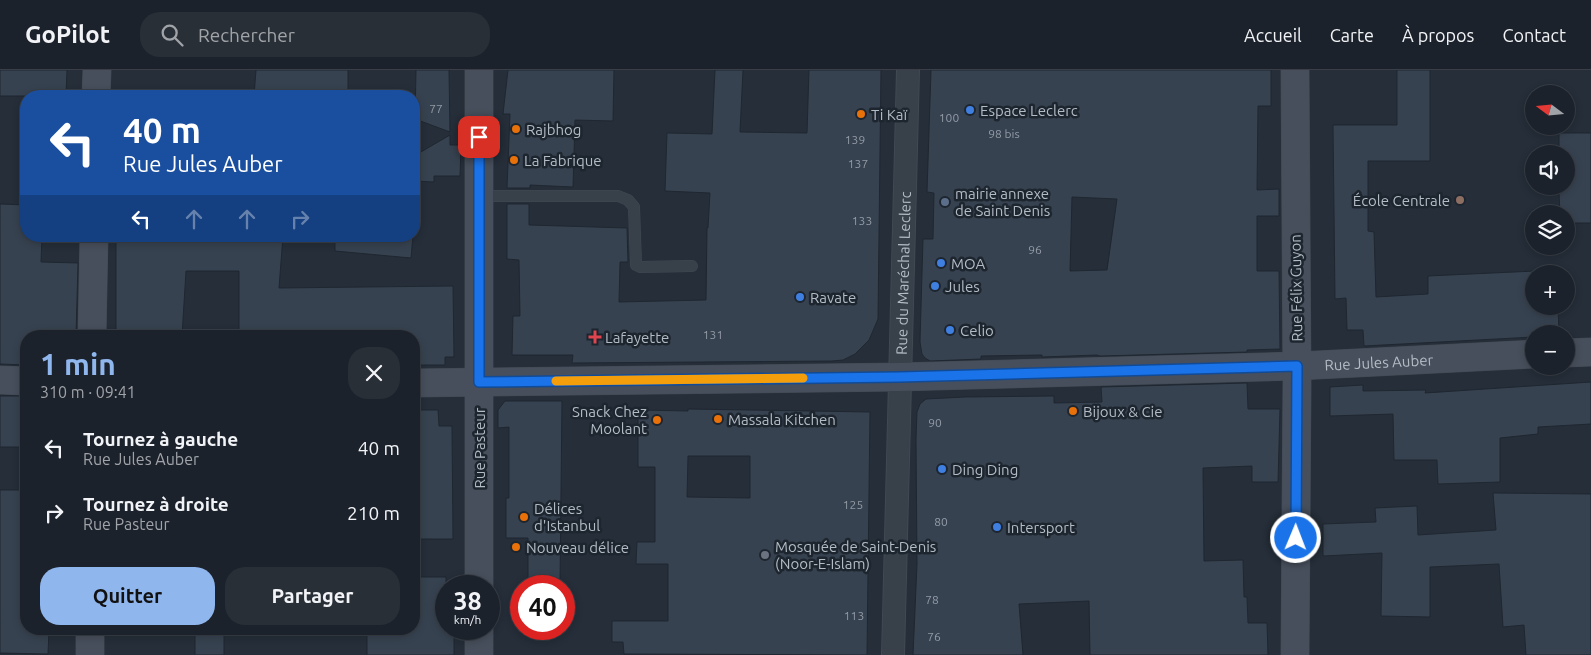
<!DOCTYPE html>
<html lang="fr">
<meta charset="utf-8">
<style>
:root{--surface:#1c222b;--page:#292f37;--text:#f1f3f6;--muted:#a0a4a9;--line:#3a3f47;--accent:#90b6ee}
body{margin:0;font-family:Ubuntu,sans-serif;background:var(--page);color:var(--text);height:100vh;display:flex;flex-direction:column;font-size:19px;white-space:nowrap}
*{box-sizing:border-box;margin:0}
p{font-size:16px;color:var(--muted)}
.icon{flex:none;width:28px;height:28px;fill:none;stroke:currentColor;stroke-width:2;stroke-linecap:round;stroke-linejoin:round}
.map{position:relative;flex:1;overflow:hidden}
.details{position:absolute;left:20px;top:260px;width:400px;height:305px;display:flex;flex-direction:column;background:var(--surface);border-radius:20px;box-shadow:0 2px 8px #0003,0 0 0 1px var(--line)}
.details>*{flex:none}
.hud{position:absolute;left:20px;top:20px;width:400px;height:152px;border-radius:20px;box-shadow:0 2px 8px #0003,0 0 0 1px var(--line);background:#1a4fa0;color:#fff;overflow:hidden}
.needle{width:32px;rotate:286deg}
.fabs{position:absolute;left:1525px;top:15px;display:grid;gap:10px}
.fabs a{display:grid;place-items:center;width:50px;height:50px;border-radius:50%;background:var(--surface);box-shadow:0 2px 8px #0003,0 0 0 1px var(--line);font-size:25px}
.speed{position:absolute;left:435px;top:505px;display:flex;gap:10px;font-size:25px;font-weight:700;text-align:center}
.speed>*{display:grid;place-content:center;width:65px;height:65px;border-radius:50%;background:var(--surface);box-shadow:0 2px 8px #0003,0 0 0 1px var(--line);line-height:1}
.speed small{font-size:12px;font-weight:400}
.speed .limit{border:8px solid #d22;background:#fff;color:#111}
.pin{position:absolute;display:grid;place-items:center;width:42px;height:42px;color:#fff;margin:-21px;border-radius:10px;box-shadow:0 2px 8px #0006}
.me{position:absolute;width:55px;margin:-28px;rotate:1deg;stroke-linejoin:round;filter:drop-shadow(0 0 4px #0008)}
.turn{display:flex;align-items:center;gap:18px;height:105px;padding:0 20px;font-size:22px}
.turn .icon{width:65px;height:65px;stroke-width:2.5}
.turn b{display:block;font-size:35px;line-height:42px}
.lanes{display:flex;align-items:center;height:48px;padding:0 20px;background:#0003;justify-content:center;gap:25px;direction:ltr}
.lanes .off{opacity:.35}
.round{display:grid;place-items:center;flex:none;width:52px;height:52px;border-radius:20px;background:var(--page)}
.headline{display:flex;align-items:center;justify-content:space-between;height:85px;padding:0 20px}
h1{font-size:30px;font-weight:700;line-height:38px;color:var(--accent)}
.button{display:flex;gap:10px;margin-top:auto;padding:10px 20px}
.button a{flex:1;height:58px;border-radius:20px;background:var(--accent);color:#111;font-size:20px;font-weight:700;line-height:58px;text-align:center}
.button a+a{background:var(--page);color:var(--text)}
ul{padding:0;list-style:none}
li{display:flex;align-items:center;gap:15px;height:65px;padding:0 20px}
li div{flex:1}
li b{display:block;font-size:19px}
li em{font-style:normal}
header{display:flex;align-items:center;gap:30px;box-sizing:border-box;height:70px;padding:0 25px;background:var(--surface);border-bottom:1px solid var(--line)}
header strong{font-size:24px}
nav{display:flex;gap:28px;margin-inline-start:auto;font-size:18px}
.search{width:350px;height:45px;background:var(--page);display:flex;align-items:center;gap:12px;box-sizing:border-box;padding:0 18px;border-radius:20px;color:var(--muted);font-size:19px}
.map>svg:first-child{display:block}
.building{fill:#374250;stroke:#1f2731;fill-rule:evenodd}
.lines{fill:none;stroke-linecap:round;stroke-linejoin:round}
.lane-casing{stroke:#414953;stroke-width:12}
.street-casing{stroke:#414953;stroke-width:24}
.secondary-casing{stroke:#414953;stroke-width:29}
.lane{stroke:#38404a;stroke-width:11}
.street{stroke:#38404a;stroke-width:22}
.secondary{stroke:#474f5c;stroke-width:28}
.route-casing{stroke:#114b97;stroke-width:12}
.route{stroke:#1a73e8;stroke-width:9}
.slow{stroke:#f59e0b;stroke-width:9}
.shop-dot{fill:#3f7fe0;stroke:#1d252f;stroke-width:2}
.food-dot{fill:#e8710a;stroke:#1d252f;stroke-width:2}
.education-dot{fill:#8d6e63;stroke:#1d252f;stroke-width:2}
.service-dot{fill:#5c6f8a;stroke:#1d252f;stroke-width:2}
.health-dot{fill:#e0444e;stroke:#1d252f;stroke-width:2}
.worship-dot{fill:#6b7280;stroke:#1d252f;stroke-width:2}
.labels{text-anchor:middle;dominant-baseline:central;stroke-width:5;stroke-linejoin:round;paint-order:stroke}
.number-label{font-size:12px;fill:#929ba6}
.poi-label{font-size:15px;fill:#b3bbc5;stroke:#1d252f;text-anchor:start}
.street-label{font-size:15px;fill:#b3bbc5;stroke:#1d252f}
</style>
<header>
<strong>GoPilot</strong>
<div class="search"><svg class="icon" aria-label="search" viewBox="0 0 24 24"><circle cx="10" cy="10" r="6"/><path d="M15 15l6 6"/></svg>Rechercher</div>
<nav><a>Accueil</a><a>Carte</a><a>À propos</a><a>Contact</a></nav>
</header>
<div class="map">
<svg width="1591" height="585" viewBox="0 0 1591 585">
<rect width="100%" height="100%" fill="#252e39"/>
<g class="building">
<path d="M0 0H67L66 26H0Z"/>
<path d="M256 0H348V26H254Z"/>
<path d="M416 0H449L450 62 415 49Z"/>
<path d="M508 0H614L613 51 575 50 573 117 530 115V118H507L510 44H503Z"/>
<path d="M715 0H743L740 62 807 63 809 0H881L878 249 869 270 855 284 843 290 832 291 572 293 573 285H512L513 246H520L519 190 507 189V134H529V155L627 158 628 192H620L619 232 706 230 707 158H708L710 123 665 121 667 63 712 64Z"/>
<path d="M931 0H1271V36H1258L1257 120 1279 119V146H1257V201H1279L1280 279 1247 280V282L1100 286 1097 285 1042 287V285L981 286V289L930 291 925 288 922 284 920 272 923 169H933L934 123 927 122ZM1072 127 1117 129 1107 200 1070 201Z"/>
<path d="M1397 0H1430V91H1368V161L1374 162 1376 227 1428 224V206L1557 200V204H1534V236H1558L1559 264H1534V267L1364 276 1363 260H1347L1346 228 1335 229 1333 55H1397Z"/>
<path d="M1559 63H1591V153H1566V144H1560L1559 123H1545V116H1566V84H1545V79L1559 78Z"/>
<path d="M450 65V75H461L460 106H434V112L414 111V86Z"/>
<path d="M0 134 26 135V166H42L41 192 78 193 76 266H26V295L0 294Z"/>
<path d="M135 166H283L279 218 453 216 454 287H445V295H414V266H239V201H186L182 266H116V168L135 169Z"/>
<path d="M335 166H413L411 188 335 181Z"/>
<path d="M1591 312V354L1538 357V364L1500 368V412L1438 414 1437 390H1394L1393 344 1330 346V317L1363 315V321L1426 320 1425 323Z"/>
<path d="M1247 313 1248 339H1280L1278 412H1252V396L1203 398 1204 491 1243 490 1244 527H1247L1248 553H1267L1268 585H1090L1089 531 1019 534 1023 585H913L917 494 916 369 917 342 920 334 926 329 965 327 1054 326V333L1102 332 1101 317Z"/>
<rect x="0" y="326" width="26" height="51"/>
<path d="M505 331H562L560 516H528V468H506V428H509V357L498 358V340Z"/>
<path d="M688 339 870 342 867 585 624 584 623 572H612V551H668V494H636L637 472H655V397H638V340L688 341ZM688 386H750V428L687 427Z"/>
<path d="M414 340H438L439 356H452L453 469H414Z"/>
<path d="M0 420H26V559H49L48 584 0 583Z"/>
<path d="M1493 423 1591 424V585H1526L1524 555 1503 557 1499 494 1430 497V547L1381 546 1382 483 1323 486V454L1376 452 1375 438 1417 436 1418 465 1496 460Z"/>
<path d="M414 507H446V559H454V585H367V559H414Z"/>
<rect x="195" y="559" width="29" height="26"/>
</g>
<g class="lines">
<defs>
<path id="lane" d="M479 126H618L628 130 634 137 636 195 640 197 692 196"/>
<g id="street">
<path id="s1" d="M893 585 908 0"/>
</g>
<g id="secondary">
<path d="M96 26 97 0"/>
<path d="M92 266 94 166"/>
<path d="M1566 283 1591 282"/>
<path d="M0 310 26 311"/>
<path id="s2" d="M414 313 899 307 1297 296 1534 284"/>
<path d="M479 516V0"/>
<path d="M90 585V559"/>
<path d="M479 585V559"/>
<path d="M1295 585 1297 312 1295 0"/>
</g>
</defs>
<use href="#lane" class="lane-casing"/>
<use href="#street" class="street-casing"/>
<use href="#secondary" class="secondary-casing"/>
<use href="#lane" class="lane"/>
<use href="#street" class="street"/>
<use href="#secondary" class="secondary"/>
</g>
<g class="lines">
<defs>
<path id="route" d="M479 67V312L899 307 1297 296 1296 468"/>
</defs>
<use href="#route" class="route-casing"/>
<use href="#route" class="route"/>
<path class="slow" d="M556 311 803 308"/>
</g>
<g class="shop-dot">
<circle cx="970" cy="40" r="5"/>
<circle cx="941" cy="193" r="5"/>
<circle cx="935" cy="216" r="5"/>
<circle cx="800" cy="227" r="5"/>
<circle cx="950" cy="260" r="5"/>
<circle cx="942" cy="399" r="5"/>
<circle cx="997" cy="457" r="5"/>
</g>
<g class="food-dot">
<circle cx="861" cy="44" r="5"/>
<circle cx="516" cy="59" r="5"/>
<circle cx="514" cy="90" r="5"/>
<circle cx="1073" cy="341" r="5"/>
<circle cx="718" cy="349" r="5"/>
<circle cx="657" cy="350" r="5"/>
<circle cx="524" cy="447" r="5"/>
<circle cx="516" cy="477" r="5"/>
</g>
<circle class="education-dot" cx="1460" cy="130" r="5"/>
<circle class="service-dot" cx="945" cy="132" r="5"/>
<path class="health-dot" d="M592.5 259.5h5v5h5v5h-5v5h-5v-5h-5v-5h5z"/>
<circle class="worship-dot" cx="765" cy="485" r="5"/>
<g class="labels">
<g class="number-label">
<text x="436" y="38">77</text>
<text x="949" y="47">100</text>
<text x="1004" y="63">98 bis</text>
<text x="855" y="69">139</text>
<text x="858" y="93">137</text>
<text x="862" y="150">133</text>
<text x="1035" y="179">96</text>
<text x="713" y="264">131</text>
<text x="935" y="352">90</text>
<text x="853" y="434">125</text>
<text x="941" y="451">80</text>
<text x="932" y="529">78</text>
<text x="854" y="545">113</text>
<text x="934" y="566">76</text>
</g>
<g class="poi-label">
<text x="980" y="40">Espace Leclerc</text>
<text x="871" y="44">Ti Kaï</text>
<text x="526" y="59">Rajbhog</text>
<text x="524" y="90">La Fabrique</text>
<text x="955" y="123">mairie annexe<tspan x="955" dy="17">de Saint Denis</tspan></text>
<text x="1450" y="130" text-anchor="end">École Centrale</text>
<text x="951" y="193">MOA</text>
<text x="945" y="216">Jules</text>
<text x="810" y="227">Ravate</text>
<text x="960" y="260">Celio</text>
<text x="605" y="267">Lafayette</text>
<text x="647" y="341" text-anchor="end">Snack Chez<tspan x="647" dy="17">Moolant</tspan></text>
<text x="1083" y="341">Bijoux &amp; Cie</text>
<text x="728" y="349">Massala Kitchen</text>
<text x="952" y="399">Ding Ding</text>
<text x="534" y="438">Délices<tspan x="534" dy="17">d'Istanbul</tspan></text>
<text x="1007" y="457">Intersport</text>
<text x="775" y="476">Mosquée de Saint-Denis<tspan x="775" dy="17">(Noor-E-Islam)</tspan></text>
<text x="526" y="477">Nouveau délice</text>
</g>
<g class="street-label">
<text stroke="none"><textPath href="#s1" startOffset="382">Rue du Maréchal Leclerc</textPath></text>
<text transform="translate(1296 218) rotate(-91)">Rue Félix Guyon</text>
<text stroke="none"><textPath href="#s2" startOffset="965">Rue Jules Auber</textPath></text>
<text transform="translate(479 378) rotate(-90)">Rue Pasteur</text>
</g>
</g>
</svg>
<div class="fabs">
<a><svg class="needle" viewBox="-14 -14 28 28"><path d="M0-13l5 13h-10z" fill="#e53935"/><path d="M0 13l5-13h-10z" fill="#a0a4a9"/></svg></a>
<a><svg class="icon" aria-label="sound" viewBox="0 0 24 24"><path d="M4 9h4l5-4v14l-5-4H4zM17 9q2 3 0 6"/></svg></a>
<a><svg class="icon" aria-label="layers" viewBox="0 0 24 24"><path d="M12 4l9 5-9 5-9-5zM3 14l9 5 9-5"/></svg></a>
<a>+</a>
<a>−</a>
</div>
<div class="speed"><div>38<small>km/h</small></div><div class="limit">40</div></div>
<div class="pin" style="left:479px;top:67px;background:#d93025"><svg class="icon" aria-label="arrive" viewBox="0 0 24 24"><path d="M6 21V4h12l-3 4 3 4H6"/></svg></div>
<svg class="me" style="left:1296px;top:468px" viewBox="-20 -20 40 40"><circle r="17" fill="#1a73e8" stroke="#fff" stroke-width="3"/><path d="M0-11L8 9 0 5-8 9z" fill="#fff"/></svg>
<div class="hud">
<div class="turn"><svg class="icon" aria-label="left" viewBox="0 0 24 24"><path d="M17 20v-9H6M10 6l-5 5 5 5"/></svg><div><b>40 m</b>Rue Jules Auber</div></div>
<div class="lanes"><svg class="icon" aria-label="left" viewBox="0 0 24 24"><path d="M17 20v-9H6M10 6l-5 5 5 5"/></svg><svg class="icon off" aria-label="ahead" viewBox="0 0 24 24"><path d="M12 20V5M6 11l6-6 6 6"/></svg><svg class="icon off" aria-label="ahead" viewBox="0 0 24 24"><path d="M12 20V5M6 11l6-6 6 6"/></svg><svg class="icon off" aria-label="right" viewBox="0 0 24 24"><path d="M7 20v-9h11M14 6l5 5-5 5"/></svg></div>
</div>
<section class="details">
<div class="headline"><div><h1>1 min</h1><p>310 m · 09:41</p></div><a class="round"><svg class="icon" aria-label="close" viewBox="0 0 24 24"><path d="M6 6l12 12M18 6L6 18"/></svg></a></div>
<ul>
<li><svg class="icon" aria-label="left" viewBox="0 0 24 24"><path d="M17 20v-9H6M10 6l-5 5 5 5"/></svg><div><b>Tournez à gauche</b><p>Rue Jules Auber</p></div><em>40 m</em></li>
<li><svg class="icon" aria-label="right" viewBox="0 0 24 24"><path d="M7 20v-9h11M14 6l5 5-5 5"/></svg><div><b>Tournez à droite</b><p>Rue Pasteur</p></div><em>210 m</em></li>
</ul>
<div class="button"><a>Quitter</a><a>Partager</a></div>
</section>
</div>
